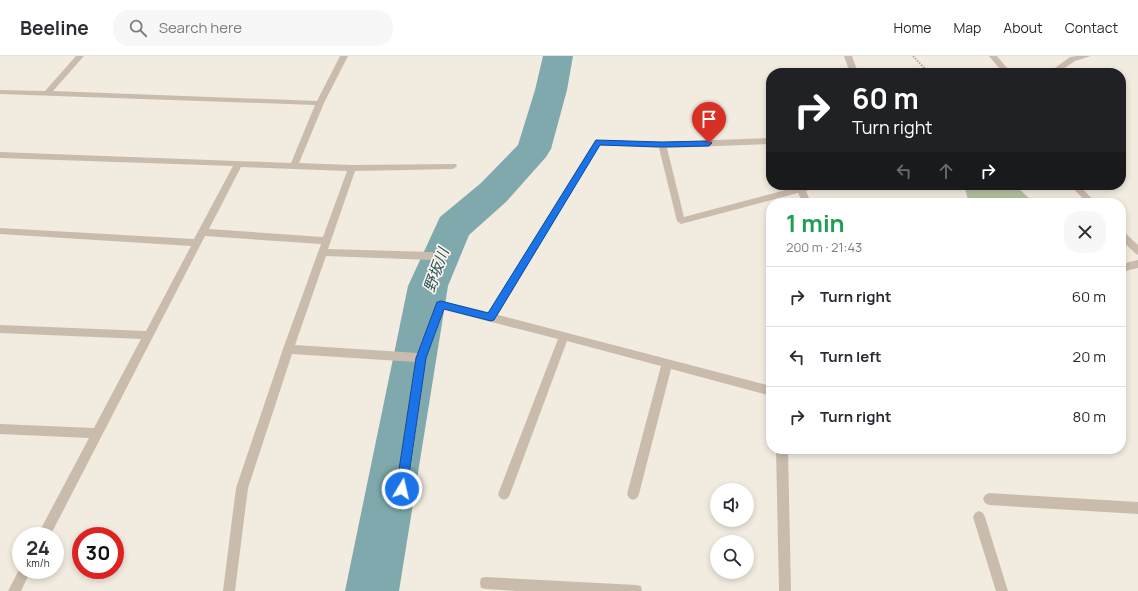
<!DOCTYPE html>
<meta charset="utf-8">
<style>
:root{--surface:#fff;--page:#f7f7f7;--text:#2b2b33;--muted:#7c7c81;--line:#e1e1e2}
body{margin:0;font-family:Manrope,"Noto Sans JP",sans-serif;background:var(--page);color:var(--text);height:100vh;display:flex;flex-direction:column;font-size:15px;white-space:nowrap}
*{box-sizing:border-box;margin:0}
p{font-size:13px;color:var(--muted)}
.icon{flex:none;width:22px;height:22px;fill:none;stroke:currentColor;stroke-width:2;stroke-linecap:round;stroke-linejoin:round}
.map{position:relative;flex:1;overflow:hidden}
.drawer{position:absolute;left:766px;top:142px;width:360px;height:256px;display:flex;flex-direction:column;background:var(--surface);border-radius:16px;box-shadow:0 2px 6px #0003}
.drawer>*{flex:none}
.hud{position:absolute;left:766px;top:12px;width:360px;height:122px;border-radius:16px;box-shadow:0 2px 6px #0003;background:#202124;color:#fff;overflow:hidden}
.controls{position:absolute;left:710px;top:427px;display:grid;gap:8px}
.controls a{display:grid;place-items:center;width:44px;height:44px;border-radius:50%;background:var(--surface);box-shadow:0 2px 6px #0003;font-size:20px}
.speed{position:absolute;left:12px;top:471px;display:flex;gap:8px;font-size:20px;font-weight:700;text-align:center}
.speed>*{display:grid;place-content:center;width:52px;height:52px;border-radius:50%;background:var(--surface);box-shadow:0 2px 6px #0003;line-height:1}
.speed small{font-size:10px;font-weight:400}
.speed .limit{border:6px solid #d22;background:#fff;color:#111}
.pin{position:absolute;display:grid;place-items:center;width:34px;height:34px;color:#fff;margin:-41px -17px;border-radius:50% 50% 50% 0;rotate:-45deg;box-shadow:0 0 4px #0007}
.pin .icon{rotate:45deg}
.me{position:absolute;width:44px;margin:-22px;rotate:9deg;stroke-linejoin:round;filter:drop-shadow(0 0 3px #0008)}
.turn{display:flex;align-items:center;gap:14px;height:84px;padding:0 20px;font-size:18px}
.turn .icon{width:52px;height:52px;stroke-width:2.5}
.turn b{display:block;font-size:28px;line-height:34px}
.lanes{display:flex;align-items:center;height:38px;padding:0 20px;background:#0003;justify-content:center;gap:20px;direction:ltr}
.lanes .off{opacity:.35}
.round{display:grid;place-items:center;flex:none;width:42px;height:42px;border-radius:16px;background:var(--page)}
.headline{display:flex;align-items:center;justify-content:space-between;height:68px;padding:0 20px}
h1{font-size:24px;font-weight:700;line-height:30px;color:#1e9e55}
ul{padding:0;list-style:none}
li{display:flex;align-items:center;gap:12px;height:60px;padding:0 20px;border-top:1px solid var(--line)}
li div{flex:1}
li b{display:block;font-size:15px}
li em{font-style:normal}
header{display:flex;align-items:center;gap:24px;box-sizing:border-box;height:56px;padding:0 20px;background:var(--surface);border-bottom:1px solid var(--line)}
header strong{font-size:19px}
nav{display:flex;gap:22px;margin-inline-start:auto;font-size:14px}
.search{width:280px;height:36px;background:var(--page);display:flex;align-items:center;gap:10px;box-sizing:border-box;padding:0 14px;border-radius:16px;color:var(--muted);font-size:15px}
.map>svg:first-child{display:block}
.green{fill:#b3c1a0}
.lines{fill:none;stroke-linecap:round;stroke-linejoin:round}
.river{fill:#80a9ae;fill-rule:evenodd}
.path{stroke:#b6a696;stroke-width:2;stroke-dasharray:1.5 1.5;stroke-linecap:butt}
.minor{fill:#cabcac;fill-rule:evenodd}
.route{fill:#1a73e8;stroke:#114b97}
.labels{text-anchor:middle;dominant-baseline:central;stroke-width:3.5;stroke-linejoin:round;paint-order:stroke}
.water-label{font-size:15px;font-style:italic;fill:#225158;stroke:#faf4ec}
</style>
<header>
<strong>Beeline</strong>
<div class="search"><svg class="icon" aria-label="search" viewBox="0 0 24 24"><circle cx="10" cy="10" r="6"/><path d="M15 15l6 6"/></svg>Search here</div>
<nav><a>Home</a><a>Map</a><a>About</a><a>Contact</a></nav>
</header>
<div class="map">
<svg width="1138" height="535" viewBox="0 0 1138 535">
<rect width="100%" height="100%" fill="#f2ebe0"/>
<path class="green" d="M964 129H1015L1034 147H969Z"/>
<g class="lines">
<path class="river" d="M543 0H573L567 34 551 93 546 101 507 145 469 179 448 230 399 535H345L408 230 440 161 481 127 518 89 535 34Z"/>
<path class="path" d="M913 0 929 17"/>
<g class="minor">
<path d="M76 0H84L53 35 317 45 340 0H348L324 47 299 107 352 109 456 108 457 110 453 113 355 115 328 193 432 196 437 200 432 204 326 200 295 289 418 297 438 246 441 245 489 256 595 84 662 86 771 82V88L667 92 684 161 805 129H820L819 131 806 135 811 147H803L798 137 681 168 677 165 659 92 600 89 498 259 771 330V340L671 313 639 438 637 442 633 444 629 442 627 438 661 310 567 285 510 438 508 442 504 444 500 442 498 438 558 283 444 254 426 302 408 433 406 437 402 439 398 437 396 433 415 306 292 298 248 432 235 535H223L236 432 283 293 321 188 205 180 50 480H37L89 382 0 378V368L94 372 141 283 0 277V269L146 275 191 190 0 178V172L194 183 233 110 0 102V96L291 107 315 49 0 38V34L45 35ZM241 111 347 115 323 181 209 173Z"/>
<path d="M844 0H852L858 17H850Z"/>
<path d="M989 0H997L1011 17H1003Z"/>
<path d="M1077 0H1091L1075 5 1057 17H1048L1070 1Z"/>
<path d="M1070 129H1079L1096 147H1087Z"/>
<path d="M1121 175 1124 176 1138 189V199L1135 197 1121 184Z"/>
<path d="M1138 204V212L1121 216V208Z"/>
<path d="M776 393H788L791 535H779Z"/>
<path d="M989 437 1138 446V458L989 449 985 447 983 443 985 439Z"/>
<path d="M979 455 983 457 985 461 1008 535H996L973 461 975 457Z"/>
<path d="M21 510V514H31L21 535H8Z"/>
<path d="M486 521 636 529 641 530 642 535H516L486 533 481 532 480 527 481 522Z"/>
</g>
</g>
<path class="route" d="M596 84 662 86 709 85 712 87 709 90 662 91 600 89 494 264 491 265 444 253 426 302 407 433 405 436 402 438 398 436 396 433 416 302 437 246 441 245 488 257Z"/>
<g class="labels">
<g class="water-label">
<text transform="translate(436 214) rotate(-70)">野坂川</text>
</g>
</g>
</svg>
<div class="controls">
<a><svg class="icon" aria-label="sound" viewBox="0 0 24 24"><path d="M4 9h4l5-4v14l-5-4H4zM17 9q2 3 0 6"/></svg></a>
<a><svg class="icon" aria-label="search" viewBox="0 0 24 24"><circle cx="10" cy="10" r="6"/><path d="M15 15l6 6"/></svg></a>
</div>
<div class="speed"><div>24<small>km/h</small></div><div class="limit">30</div></div>
<div class="pin" style="left:709px;top:87px;background:#d93025"><svg class="icon" aria-label="arrive" viewBox="0 0 24 24"><path d="M6 21V4h12l-3 4 3 4H6"/></svg></div>
<svg class="me" style="left:402px;top:433px" viewBox="-20 -20 40 40"><circle r="17" fill="#1a73e8" stroke="#fff" stroke-width="3"/><path d="M0-11L8 9 0 5-8 9z" fill="#fff"/></svg>
<div class="hud">
<div class="turn"><svg class="icon" aria-label="right" viewBox="0 0 24 24"><path d="M7 20v-9h11M14 6l5 5-5 5"/></svg><div><b>60 m</b>Turn right</div></div>
<div class="lanes"><svg class="icon off" aria-label="left" viewBox="0 0 24 24"><path d="M17 20v-9H6M10 6l-5 5 5 5"/></svg><svg class="icon off" aria-label="ahead" viewBox="0 0 24 24"><path d="M12 20V5M6 11l6-6 6 6"/></svg><svg class="icon" aria-label="right" viewBox="0 0 24 24"><path d="M7 20v-9h11M14 6l5 5-5 5"/></svg></div>
</div>
<section class="drawer">
<div class="headline"><div><h1>1 min</h1><p>200 m · 21:43</p></div><a class="round"><svg class="icon" aria-label="close" viewBox="0 0 24 24"><path d="M6 6l12 12M18 6L6 18"/></svg></a></div>
<ul>
<li><svg class="icon" aria-label="right" viewBox="0 0 24 24"><path d="M7 20v-9h11M14 6l5 5-5 5"/></svg><div><b>Turn right</b></div><em>60 m</em></li>
<li><svg class="icon" aria-label="left" viewBox="0 0 24 24"><path d="M17 20v-9H6M10 6l-5 5 5 5"/></svg><div><b>Turn left</b></div><em>20 m</em></li>
<li><svg class="icon" aria-label="right" viewBox="0 0 24 24"><path d="M7 20v-9h11M14 6l5 5-5 5"/></svg><div><b>Turn right</b></div><em>80 m</em></li>
</ul>
</section>
</div>
